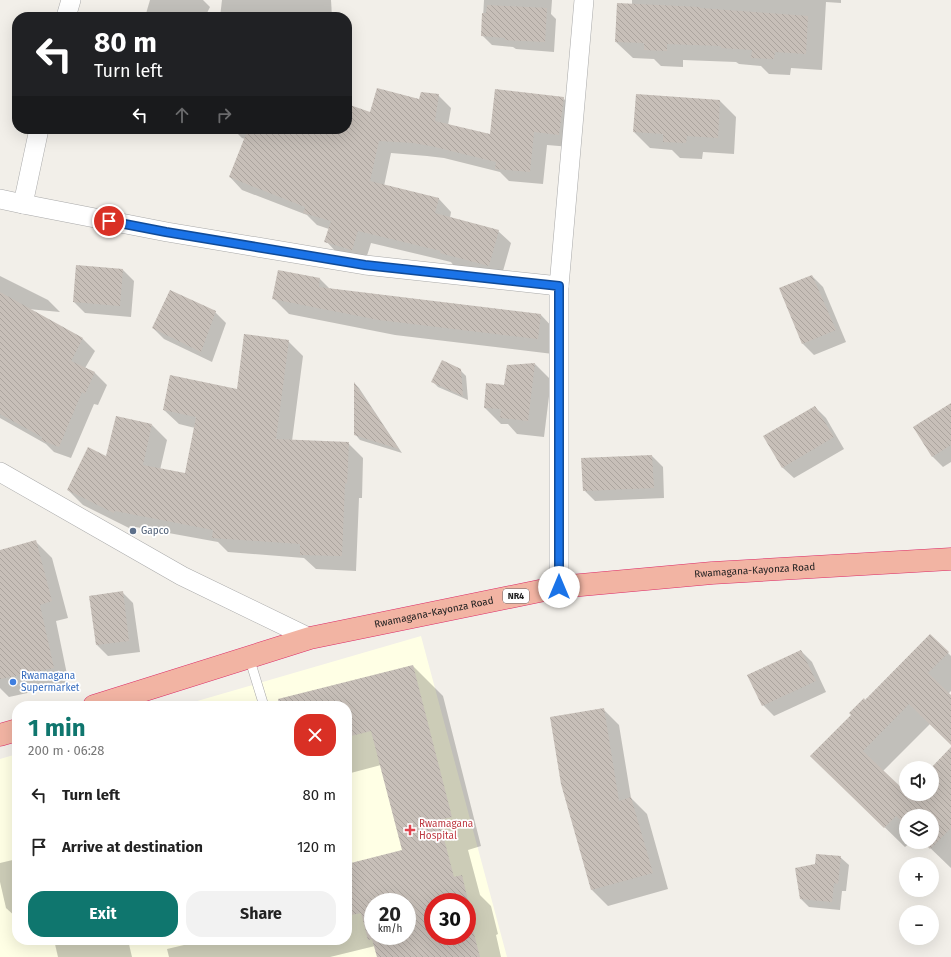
<!DOCTYPE html>
<meta charset="utf-8">
<style>
:root{--surface:#fff;--page:#f2f2f2;--text:#222;--muted:#767676;--accent:#0f766e}
body{margin:0;font-family:"Fira Sans",sans-serif;background:var(--page);color:var(--text);height:100vh;display:flex;flex-direction:column;font-size:15px;white-space:nowrap}
*{box-sizing:border-box;margin:0}
p{font-size:13px;color:var(--muted)}
.icon{flex:none;width:22px;height:22px;fill:none;stroke:currentColor;stroke-width:2;stroke-linecap:round;stroke-linejoin:round}
.map{position:relative;flex:1;overflow:hidden}
.panel{position:absolute;left:12px;top:701px;width:340px;height:244px;display:flex;flex-direction:column;background:var(--surface);border-radius:16px;box-shadow:0 4px 16px #0002}
.panel>*{flex:none}
.banner{position:absolute;left:12px;top:12px;width:340px;height:122px;border-radius:16px;box-shadow:0 4px 16px #0002;background:#202124;color:#fff;overflow:hidden}
.fabs{position:absolute;left:899px;top:761px;display:grid;gap:8px}
.fabs a{display:grid;place-items:center;width:40px;height:40px;border-radius:50%;background:var(--surface);box-shadow:0 4px 16px #0002;font-size:20px}
.speed{position:absolute;left:364px;top:893px;display:flex;gap:8px;font-size:20px;font-weight:700;text-align:center}
.speed>*{display:grid;place-content:center;width:52px;height:52px;border-radius:50%;background:var(--surface);box-shadow:0 4px 16px #0002;line-height:1}
.speed small{font-size:10px;font-weight:400}
.speed .limit{border:6px solid #d22;background:#fff;color:#111}
.pin{position:absolute;display:grid;place-items:center;width:34px;height:34px;color:#fff;margin:-17px;border:2px solid #fff;border-radius:50%;box-shadow:0 1px 4px #0007}
.me{position:absolute;width:44px;margin:-22px;rotate:0deg;stroke-linejoin:round;filter:drop-shadow(0 0 3px #0008)}
.turn{display:flex;align-items:center;gap:14px;height:84px;padding:0 16px;font-size:18px}
.turn .icon{width:52px;height:52px;stroke-width:2.5}
.turn b{display:block;font-size:28px;line-height:34px}
.lanes{display:flex;align-items:center;height:38px;padding:0 16px;background:#0003;justify-content:center;gap:20px;direction:ltr}
.lanes .off{opacity:.35}
.round{display:grid;place-items:center;flex:none;width:42px;height:42px;border-radius:16px;background:var(--page)}
.summary{display:flex;align-items:center;justify-content:space-between;height:68px;padding:0 16px}
h1{font-size:24px;font-weight:700;line-height:30px;color:var(--accent)}
.button{display:flex;gap:8px;margin-top:auto;padding:8px 16px}
.button a{flex:1;height:46px;border-radius:16px;background:var(--accent);color:#fff;font-size:16px;font-weight:700;line-height:46px;text-align:center}
.button a+a{background:var(--page);color:var(--text)}
ul{padding:0;list-style:none}
li{display:flex;align-items:center;gap:12px;height:52px;padding:0 16px}
li div{flex:1}
li b{display:block;font-size:15px}
li em{font-style:normal}
.map>svg:first-child{display:block}
.education{fill:#ffffe5;fill-rule:evenodd}
.shadow{fill:#0003;fill-rule:evenodd}
.building{fill:url(#building-back-hatch);fill-rule:evenodd}
.lines{fill:none;stroke-linecap:round;stroke-linejoin:round}
.service-casing{stroke:#a9a9a9;stroke-width:10}
.minor-casing{stroke:#a9a9a9;stroke-width:20}
.trunk-casing{stroke:#dc2a67;stroke-width:23}
.service{stroke:#fff;stroke-width:9}
.minor{stroke:#fff;stroke-width:19}
.trunk{stroke:#f2b4a3;stroke-width:22}
.route-casing{stroke:#114b97;stroke-width:10}
.route{stroke:#1a73e8;stroke-width:7}
.service-dot{fill:#5c6f8a;stroke:#fff;stroke-width:1.5}
.shop-dot{fill:#3f7fe0;stroke:#fff;stroke-width:1.5}
.health-dot{fill:#e0444e;stroke:#fff;stroke-width:1.5}
.labels{text-anchor:middle;dominant-baseline:central;stroke-width:3.5;stroke-linejoin:round;paint-order:stroke}
.shield{fill:#fff;stroke:#646464;stroke-width:1}
.shield-label{font-size:9px;font-weight:bold;fill:#222}
.service-label{font-size:10px;fill:#4e5e75;stroke:#fff;text-anchor:start}
.street-label{font-size:10px;fill:#222;stroke:#fff}
.shop-label{font-size:10px;fill:#366cbe;stroke:#fff;text-anchor:start}
.health-label{font-size:10px;fill:#be3a42;stroke:#fff;text-anchor:start}
</style>
<div class="map">
<svg width="951" height="957" viewBox="0 0 951 957">
<defs>
<pattern id="building-back-hatch" width="6" height="6" patternUnits="userSpaceOnUse"><rect width="6" height="6" fill="#c7bfb8"/><path d="M-1 5l2 2M0 0l6 6M5-1l2 2" fill="none" stroke="#aba49e"/></pattern>
</defs>
<rect width="100%" height="100%" fill="#f2efe9"/>
<path class="education" d="M421 636 507 957H0V759L17 754V940H347V706H180ZM373 902H407V936H373ZM433 902H467V936H433Z"/>
<g class="shadow">
<path d="M150 0H203L210 7 205 17H145Z"/>
<path d="M222 0H331L332 17H220Z"/>
<path d="M484 0H552L551 14 556 19 554 52 516 49 513 47 492 45 482 35Z"/>
<path d="M632 0H841V3L826 2 822 70 791 68 790 75 769 74 761 66 739 64 736 62 683 60V67L661 66 654 59 633 58 616 42 632 5Z"/>
<path d="M438 95 451 108 448 125 491 135 563 98 576 111 571 147 547 145 543 184 509 181 500 172 444 158 427 156 391 153 384 186 439 199 451 212 450 218 498 231 511 243 501 278 454 266 451 262 371 243 365 262 338 254 326 241 329 229 317 225 307 215 242 190 230 177 245 139 242 138 233 129H347V105L371 113Z"/>
<path d="M637 95 720 101 736 117 734 154 703 152 702 159 680 158 672 150 650 148 634 132Z"/>
<path d="M123 270 134 281 131 317 85 313 74 302Z"/>
<path d="M0 276 48 300 60 312 28 309 83 339 95 351 85 368 95 373 107 385 98 405 94 404 71 458 54 452 46 444 0 418Z"/>
<path d="M812 276 823 287 846 342 814 355 803 344 780 289Z"/>
<path d="M320 279 330 289 541 315 556 331 553 354 395 335 289 314 273 298Z"/>
<path d="M215 312 226 323 212 362 164 339 153 328Z"/>
<path d="M288 341 303 356 292 441 348 443 363 458 362 498H359L356 571 316 569 304 558 228 552 218 542 130 526 129 528 83 505 68 490 107 457 152 425 167 440 160 470 186 474 195 428 179 424 164 410 238 391Z"/>
<path d="M535 364 551 380 544 437 517 434 508 424H501L485 408 505 386Z"/>
<path d="M460 370 466 376 468 400 438 387 432 381Z"/>
<path d="M355 384 359 388 402 453 360 440 355 434Z"/>
<path d="M951 404V462L943 467 932 456Z"/>
<path d="M815 407 826 418 844 449 794 478 783 468 765 437Z"/>
<path d="M652 456 663 467 664 498 595 501 584 490Z"/>
<path d="M35 541 52 558 68 618 56 621 69 684 9 697 0 688V551Z"/>
<path d="M122 592 133 603 140 652 108 656 97 645 90 596Z"/>
<path d="M930 635 951 656V691L948 694 951 697V744L930 724 883 771 906 794H932V768L951 749V868L924 842H932V816H906V842H911L905 847 832 776 865 702Z"/>
<path d="M801 651 812 662 826 692 774 716 763 705Z"/>
<path d="M413 666 443 696 481 846 468 850 480 895 491 906 498 934 496 935 501 957H378L375 946 330 957H169L167 949 205 940H347V865L403 851 381 765 347 774V706H308ZM373 902H407V936H373ZM433 902H467V936H433Z"/>
<path d="M603 709 619 725 631 798 647 814 668 889 608 906 592 890 562 784Z"/>
<path d="M840 857 849 865 846 891H842L840 910 809 907 801 899 816 865Z"/>
<path d="M17 859V918L6 908 0 882V863Z"/>
<path d="M54 940H128L132 957H58Z"/>
</g>
<g class="building">
<path d="M617 3 700 7V8L808 16 806 54 775 52 774 59 751 58 752 50 721 48V46L667 44V51L644 50V43L615 42Z"/>
<path d="M487 5 547 8 545 42 505 40V38L481 36 482 13H486Z"/>
<path d="M377 88 419 99 421 92 439 94 435 121 490 134 495 89 564 97 559 135 534 132 530 172 495 169 496 162 431 146 413 143 379 141 370 181 439 198 435 213 499 230 489 266 440 253 441 251 358 231 352 250 324 242 331 221 303 213 305 207 229 177 248 129H347V104L370 112Z"/>
<path d="M636 94 720 100 718 138 687 136 686 143 663 142V134L633 132Z"/>
<path d="M76 265 123 269 120 306 73 302Z"/>
<path d="M278 270 320 278 319 287 541 314 538 339 379 320 272 299Z"/>
<path d="M812 275 836 330 802 344 779 288Z"/>
<path d="M170 290 216 311 201 352 152 328Z"/>
<path d="M0 292 83 338 71 361 95 372 85 394 82 392 59 447 41 440 42 437 0 414Z"/>
<path d="M244 334 289 340 276 439 349 442 347 484 345 483 342 556 300 555V544L212 538 213 530 115 511 114 513 67 490 88 447 106 456 116 416 152 424 143 465 185 473 196 417 163 410 170 375 237 389Z"/>
<path d="M442 360 461 369 463 396 431 382Z"/>
<path d="M535 363 528 421 500 418 501 409 484 408 486 383 504 385 507 365Z"/>
<path d="M354 382 399 449 354 435Z"/>
<path d="M951 403V445L932 457 913 427Z"/>
<path d="M815 406 834 437 782 468 763 436Z"/>
<path d="M652 455 654 488 583 491 581 458Z"/>
<path d="M36 540 52 601 40 605 54 668 0 679V550Z"/>
<path d="M123 591 129 641 96 645 89 596Z"/>
<path d="M930 634 949 652 928 673 951 695V745L909 704 863 751 906 792V794H932V768H931L951 747V828L930 849 923 842H932V816H906V825L896 816 884 828 810 756 851 715 849 713 864 698 865 700Z"/>
<path d="M801 650 816 681 762 706 747 675Z"/>
<path d="M413 665 452 817 439 820 454 877 462 875 469 905H467V902H433V936H467V907L480 957H377L372 939 368 940 361 913 347 916V864L402 850 371 731 347 737V706H279L278 699ZM373 902H407V936H373Z"/>
<path d="M604 708 619 801 631 797 653 873 591 890 561 784 550 717Z"/>
<path d="M816 854 841 856 838 884 834 883 832 902 800 899 795 868 815 864Z"/>
</g>
<g class="lines">
<defs>
<path id="service" d="M249 657 264 706"/>
<g id="minor">
<path d="M66 17 71 0"/>
<path d="M0 199 23 204 167 232 365 265 559 286"/>
<path d="M23 204 39 129"/>
<path d="M0 472 182 576 310 638"/>
<path d="M559 587V286L584 0"/>
</g>
<g id="trunk">
<path id="s1" d="M94 706 310 638 559 587 712 573 951 559"/>
<path d="M0 735 17 730"/>
</g>
</defs>
<use href="#service" class="service-casing"/>
<use href="#minor" class="minor-casing"/>
<use href="#trunk" class="trunk-casing"/>
<use href="#service" class="service"/>
<use href="#minor" class="minor"/>
<use href="#trunk" class="trunk"/>
</g>
<g class="lines">
<defs>
<path id="route" d="M109 221 166 232 365 265 559 286V587"/>
</defs>
<use href="#route" class="route-casing"/>
<use href="#route" class="route"/>
</g>
<circle class="service-dot" cx="133" cy="531" r="4"/>
<circle class="shop-dot" cx="13" cy="682" r="4"/>
<path class="health-dot" d="M408 824h4v4h4v4h-4v4h-4v-4h-4v-4h4z"/>
<g class="labels">
<rect class="shield" x="503" y="589" width="26" height="14" rx="3"/>
<g class="shield-label">
<text x="516" y="596">NR4</text>
</g>
<g class="service-label">
<text x="141" y="531">Gapco</text>
</g>
<g class="street-label">
<text stroke="none"><textPath href="#s1" startOffset="677">Rwamagana-Kayonza Road</textPath></text>
<text stroke="none"><textPath href="#s1" startOffset="353">Rwamagana-Kayonza Road</textPath></text>
</g>
<g class="shop-label">
<text x="21" y="676">Rwamagana<tspan x="21" dy="12">Supermarket</tspan></text>
</g>
<g class="health-label">
<text x="419" y="824">Rwamagana<tspan x="419" dy="12">Hospital</tspan></text>
</g>
</g>
</svg>
<div class="fabs">
<a><svg class="icon" aria-label="sound" viewBox="0 0 24 24"><path d="M4 9h4l5-4v14l-5-4H4zM17 9q2 3 0 6"/></svg></a>
<a><svg class="icon" aria-label="layers" viewBox="0 0 24 24"><path d="M12 4l9 5-9 5-9-5zM3 14l9 5 9-5"/></svg></a>
<a>+</a>
<a>−</a>
</div>
<div class="speed"><div>20<small>km/h</small></div><div class="limit">30</div></div>
<div class="pin" style="left:109px;top:221px;background:#d93025"><svg class="icon" aria-label="arrive" viewBox="0 0 24 24"><path d="M6 21V4h12l-3 4 3 4H6"/></svg></div>
<svg class="me" style="left:559px;top:587px" viewBox="-20 -20 40 40"><circle r="19" fill="#fff"/><path d="M0-13L10 11 0 6-10 11z" fill="#1a73e8"/></svg>
<div class="banner">
<div class="turn"><svg class="icon" aria-label="left" viewBox="0 0 24 24"><path d="M17 20v-9H6M10 6l-5 5 5 5"/></svg><div><b>80 m</b>Turn left</div></div>
<div class="lanes"><svg class="icon" aria-label="left" viewBox="0 0 24 24"><path d="M17 20v-9H6M10 6l-5 5 5 5"/></svg><svg class="icon off" aria-label="ahead" viewBox="0 0 24 24"><path d="M12 20V5M6 11l6-6 6 6"/></svg><svg class="icon off" aria-label="right" viewBox="0 0 24 24"><path d="M7 20v-9h11M14 6l5 5-5 5"/></svg></div>
</div>
<section class="panel">
<div class="summary"><div><h1>1 min</h1><p>200 m · 06:28</p></div><a class="round" style="background:#d93025;color:#fff"><svg class="icon" aria-label="close" viewBox="0 0 24 24"><path d="M6 6l12 12M18 6L6 18"/></svg></a></div>
<ul>
<li><svg class="icon" aria-label="left" viewBox="0 0 24 24"><path d="M17 20v-9H6M10 6l-5 5 5 5"/></svg><div><b>Turn left</b></div><em>80 m</em></li>
<li><svg class="icon" aria-label="arrive" viewBox="0 0 24 24"><path d="M6 21V4h12l-3 4 3 4H6"/></svg><div><b>Arrive at destination</b></div><em>120 m</em></li>
</ul>
<div class="button"><a>Exit</a><a>Share</a></div>
</section>
</div>
